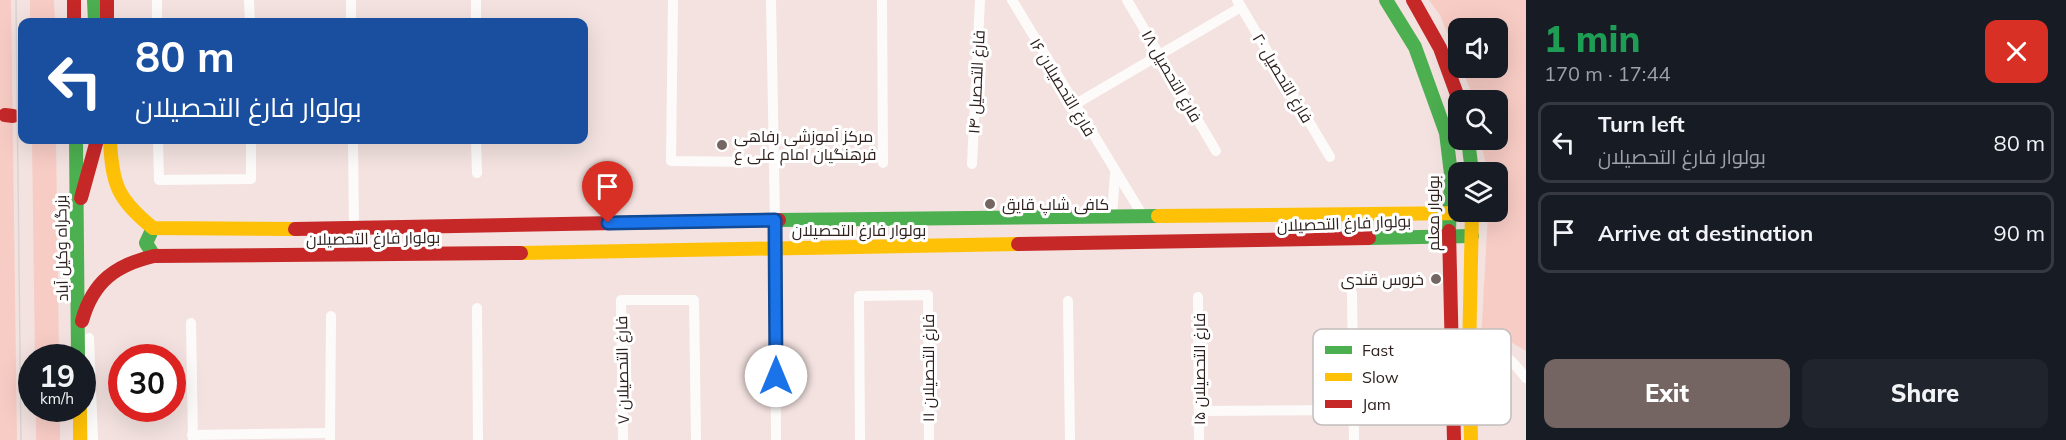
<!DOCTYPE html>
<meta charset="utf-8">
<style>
:root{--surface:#171b24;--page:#20242c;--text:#f1f3f6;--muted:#9ea1a6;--line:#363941;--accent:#746562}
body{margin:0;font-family:Mulish,Cairo,sans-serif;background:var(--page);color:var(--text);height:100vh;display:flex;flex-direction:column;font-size:22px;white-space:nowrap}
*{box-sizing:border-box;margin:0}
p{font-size:20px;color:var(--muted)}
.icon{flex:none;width:33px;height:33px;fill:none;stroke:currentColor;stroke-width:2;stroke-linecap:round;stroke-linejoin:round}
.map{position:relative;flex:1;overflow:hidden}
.panel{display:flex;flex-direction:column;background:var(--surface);width:540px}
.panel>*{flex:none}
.guide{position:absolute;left:18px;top:18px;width:570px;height:126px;border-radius:12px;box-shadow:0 6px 24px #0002;background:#1a4fa0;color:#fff;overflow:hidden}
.buttons{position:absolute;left:1448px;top:18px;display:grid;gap:12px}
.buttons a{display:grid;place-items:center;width:60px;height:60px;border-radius:12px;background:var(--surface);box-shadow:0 6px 24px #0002;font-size:30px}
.speed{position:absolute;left:18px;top:344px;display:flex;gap:12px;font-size:30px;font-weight:700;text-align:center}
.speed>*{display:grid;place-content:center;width:78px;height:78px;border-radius:50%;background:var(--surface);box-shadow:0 6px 24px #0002;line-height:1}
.speed small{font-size:15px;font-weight:400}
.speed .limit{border:9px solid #d22;background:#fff;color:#111}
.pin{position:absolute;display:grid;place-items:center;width:51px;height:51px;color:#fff;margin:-62px -26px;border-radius:50% 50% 50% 0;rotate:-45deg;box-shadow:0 0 6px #0007}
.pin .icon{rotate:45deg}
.me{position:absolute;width:66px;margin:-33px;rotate:0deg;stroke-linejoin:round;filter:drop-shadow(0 0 4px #0008)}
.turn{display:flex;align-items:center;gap:21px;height:126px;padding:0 18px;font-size:27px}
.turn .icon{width:78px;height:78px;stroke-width:2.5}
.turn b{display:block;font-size:42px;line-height:51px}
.round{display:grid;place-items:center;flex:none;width:63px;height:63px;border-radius:12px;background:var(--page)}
.headline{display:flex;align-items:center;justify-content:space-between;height:102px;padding:0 18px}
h1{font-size:36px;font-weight:800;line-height:45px;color:#1e9e55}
.button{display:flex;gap:12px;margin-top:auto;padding:12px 18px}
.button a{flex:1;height:69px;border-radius:12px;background:var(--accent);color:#fff;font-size:24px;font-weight:800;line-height:69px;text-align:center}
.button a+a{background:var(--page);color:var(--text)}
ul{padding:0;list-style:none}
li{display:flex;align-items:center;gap:18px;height:81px;margin:0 12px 9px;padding:0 6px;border:3px solid var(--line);border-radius:12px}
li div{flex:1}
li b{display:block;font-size:22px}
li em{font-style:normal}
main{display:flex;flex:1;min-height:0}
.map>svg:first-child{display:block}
.green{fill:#f7ccc5}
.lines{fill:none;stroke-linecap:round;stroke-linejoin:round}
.street{stroke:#fdfbfa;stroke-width:10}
.fast{stroke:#4caf50;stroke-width:14}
.slow{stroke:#ffc107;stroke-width:14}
.jam{stroke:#c62828;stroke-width:14}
.tram{stroke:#d9d4d3;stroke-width:1.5}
.route-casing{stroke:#114b97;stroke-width:15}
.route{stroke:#1a73e8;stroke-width:10}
.poi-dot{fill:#746562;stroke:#fff;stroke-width:2}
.labels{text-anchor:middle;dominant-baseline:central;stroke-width:6;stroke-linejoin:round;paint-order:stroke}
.street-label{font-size:16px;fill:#2f221f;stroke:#fff}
.poi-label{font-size:16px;fill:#2f221f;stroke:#fff;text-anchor:start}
.key{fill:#fff;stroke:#c1bdbc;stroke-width:1.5}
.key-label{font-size:16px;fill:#2f221f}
</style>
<main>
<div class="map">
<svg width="1526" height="440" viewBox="0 0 1526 440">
<rect width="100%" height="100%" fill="#f3e2df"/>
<g class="green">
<path d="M0 0H11L17 440H0Z"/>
<path d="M30 0H54L55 22H30Z"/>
<path d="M1429 0H1526V351L1506 339 1481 342 1488 212H1497V172H1487L1481 140H1497V100H1474L1462 68H1497V28H1458V59L1440 15Z"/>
<path d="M32 140H56L59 357H35Z"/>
<rect x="36" y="408" width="24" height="32"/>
</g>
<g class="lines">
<g class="street">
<path d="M157 0V22"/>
<path d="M249 0 250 22"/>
<path d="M351 0V22"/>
<path d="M476 0V22"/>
<path d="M673 0 671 161 755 162"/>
<path d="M771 0 775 220"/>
<path d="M882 0 883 163"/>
<path d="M1012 0 1143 216"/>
<path d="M1127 0 1216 151"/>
<path d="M1237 0 1330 157"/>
<path d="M1074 105 1241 7"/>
<path d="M158 140 159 180 251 179V140"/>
<path d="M353 140 354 229"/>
<path d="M476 140 477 173"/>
<path d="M972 164 980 0"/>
<path d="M1112 216 1115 174"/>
<path d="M775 247 776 440"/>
<path d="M1352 293 1354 440"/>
<path d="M1198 297 1199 440"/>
<path d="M1068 301 1070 440"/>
<path d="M477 308 478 440"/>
<path d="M191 323 193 440"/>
<path d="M89 338 93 440"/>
<path d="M1469 355C1502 350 1505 352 1526 378"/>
<path d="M1199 411 1353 410"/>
<path d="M192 435 330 433"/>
<path d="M330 438 331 316"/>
<path d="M623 440 621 300H694L696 440"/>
<path d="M860 440 859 296 928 295 929 440"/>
</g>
<g class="fast">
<path d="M94 0 95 22"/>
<path d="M1386 0 1415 47 1446 133 1451 174 1449 231"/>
<path d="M76 140 78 357"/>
<path d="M1468 140 1472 172"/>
<path d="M779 220 1158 216"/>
<path d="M153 228 146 243 154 256"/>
<path d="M1369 238 1472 236"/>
</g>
<g class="slow">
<path d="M110 140C112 185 118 200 153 228L295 229"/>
<path d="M1158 216 1472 213"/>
<path d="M521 253 1018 244"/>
<path d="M80 408V440"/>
<path d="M1471 440 1469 355 1472 212"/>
</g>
<g class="jam">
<path d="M74 0V22"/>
<path d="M107 0V22"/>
<path d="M1413 0 1440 48 1459 100"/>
<path d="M5 115 13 116"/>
<path d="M81 198 97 140"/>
<path d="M295 229 779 220"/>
<path d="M1449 231 1454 440"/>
<path d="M1018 244 1369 238"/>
<path d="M82 321C93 281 116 265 154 256L521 253"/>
</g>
<path class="tram" d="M16 0 21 440"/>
</g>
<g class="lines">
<defs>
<path id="route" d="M608 223 775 220 776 376"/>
</defs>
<use href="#route" class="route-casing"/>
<use href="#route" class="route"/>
</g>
<g class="poi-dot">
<circle cx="722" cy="145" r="6"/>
<circle cx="990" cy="204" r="6"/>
<circle cx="1436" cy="279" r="6"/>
</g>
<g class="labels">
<g class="street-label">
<text transform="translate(1172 76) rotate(60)">فارغ التحصیل ۱۸</text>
<text transform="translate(1283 78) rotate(59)">فارغ التحصیل ۲۰</text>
<text transform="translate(976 82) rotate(-87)">فارغ التحصیل ۱۴</text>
<text transform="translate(1063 87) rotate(59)">فارغ التحصیلان ۱۶</text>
<text transform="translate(1433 213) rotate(-90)">بولوار معلم</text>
<text transform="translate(1344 223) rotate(-2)">بولوار فارغ التحصیلان</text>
<text x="859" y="230">بولوار فارغ التحصیلان</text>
<text transform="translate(373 238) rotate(-1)">بولوار فارغ التحصیلان</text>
<text transform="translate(61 248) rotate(-91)">بزرگراه وکیل آباد</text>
<text transform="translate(928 368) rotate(-90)">فارغ التحصیلان ۱۱</text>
<text transform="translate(1199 369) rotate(-90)">فارغ التحصیلان ۱۵</text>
<text transform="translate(622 370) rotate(-91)">فارغ التحصیلان ۷</text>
</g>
<g class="poi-label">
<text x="734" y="136">مرکز آموزشی رفاهی<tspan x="734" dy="18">فرهنگیان امام علی ع</tspan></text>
<text x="1002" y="204">کافی شاپ قایق</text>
<text x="1424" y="279" text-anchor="end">خروس قندی</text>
</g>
</g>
<rect x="1313" y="329" width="198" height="96" rx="9" class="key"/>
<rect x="1325" y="346" width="27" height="8" fill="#4caf50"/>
<rect x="1325" y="373" width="27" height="8" fill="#ffc107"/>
<rect x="1325" y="400" width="27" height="8" fill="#c62828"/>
<g class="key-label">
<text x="1362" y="356">Fast</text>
<text x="1362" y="383">Slow</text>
<text x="1362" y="410">Jam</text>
</g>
</svg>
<div class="buttons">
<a><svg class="icon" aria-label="sound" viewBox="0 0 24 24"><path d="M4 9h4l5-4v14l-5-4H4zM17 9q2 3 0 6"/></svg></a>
<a><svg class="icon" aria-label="search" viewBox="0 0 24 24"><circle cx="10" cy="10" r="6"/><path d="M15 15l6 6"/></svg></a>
<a><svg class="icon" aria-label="layers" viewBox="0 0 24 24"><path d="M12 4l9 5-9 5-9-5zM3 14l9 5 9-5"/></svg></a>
</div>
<div class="speed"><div>19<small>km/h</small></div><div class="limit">30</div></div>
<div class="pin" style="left:608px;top:223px;background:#d93025"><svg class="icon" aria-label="arrive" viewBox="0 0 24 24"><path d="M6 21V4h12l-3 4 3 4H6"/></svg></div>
<svg class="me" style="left:776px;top:376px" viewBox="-20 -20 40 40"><circle r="19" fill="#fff"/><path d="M0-13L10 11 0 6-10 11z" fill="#1a73e8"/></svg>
<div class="guide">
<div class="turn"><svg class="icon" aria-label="left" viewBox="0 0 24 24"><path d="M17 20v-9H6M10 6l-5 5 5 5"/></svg><div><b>80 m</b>بولوار فارغ التحصیلان</div></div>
</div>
</div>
<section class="panel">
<div class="headline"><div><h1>1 min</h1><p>170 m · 17:44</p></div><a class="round" style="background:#d93025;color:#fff"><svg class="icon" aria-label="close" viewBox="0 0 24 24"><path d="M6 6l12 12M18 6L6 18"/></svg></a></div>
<ul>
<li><svg class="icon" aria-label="left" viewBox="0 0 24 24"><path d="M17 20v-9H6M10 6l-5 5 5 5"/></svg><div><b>Turn left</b><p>بولوار فارغ التحصیلان</p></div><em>80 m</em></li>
<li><svg class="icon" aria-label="arrive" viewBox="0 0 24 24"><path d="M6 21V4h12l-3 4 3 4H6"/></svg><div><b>Arrive at destination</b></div><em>90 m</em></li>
</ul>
<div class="button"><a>Exit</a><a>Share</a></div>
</section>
</main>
